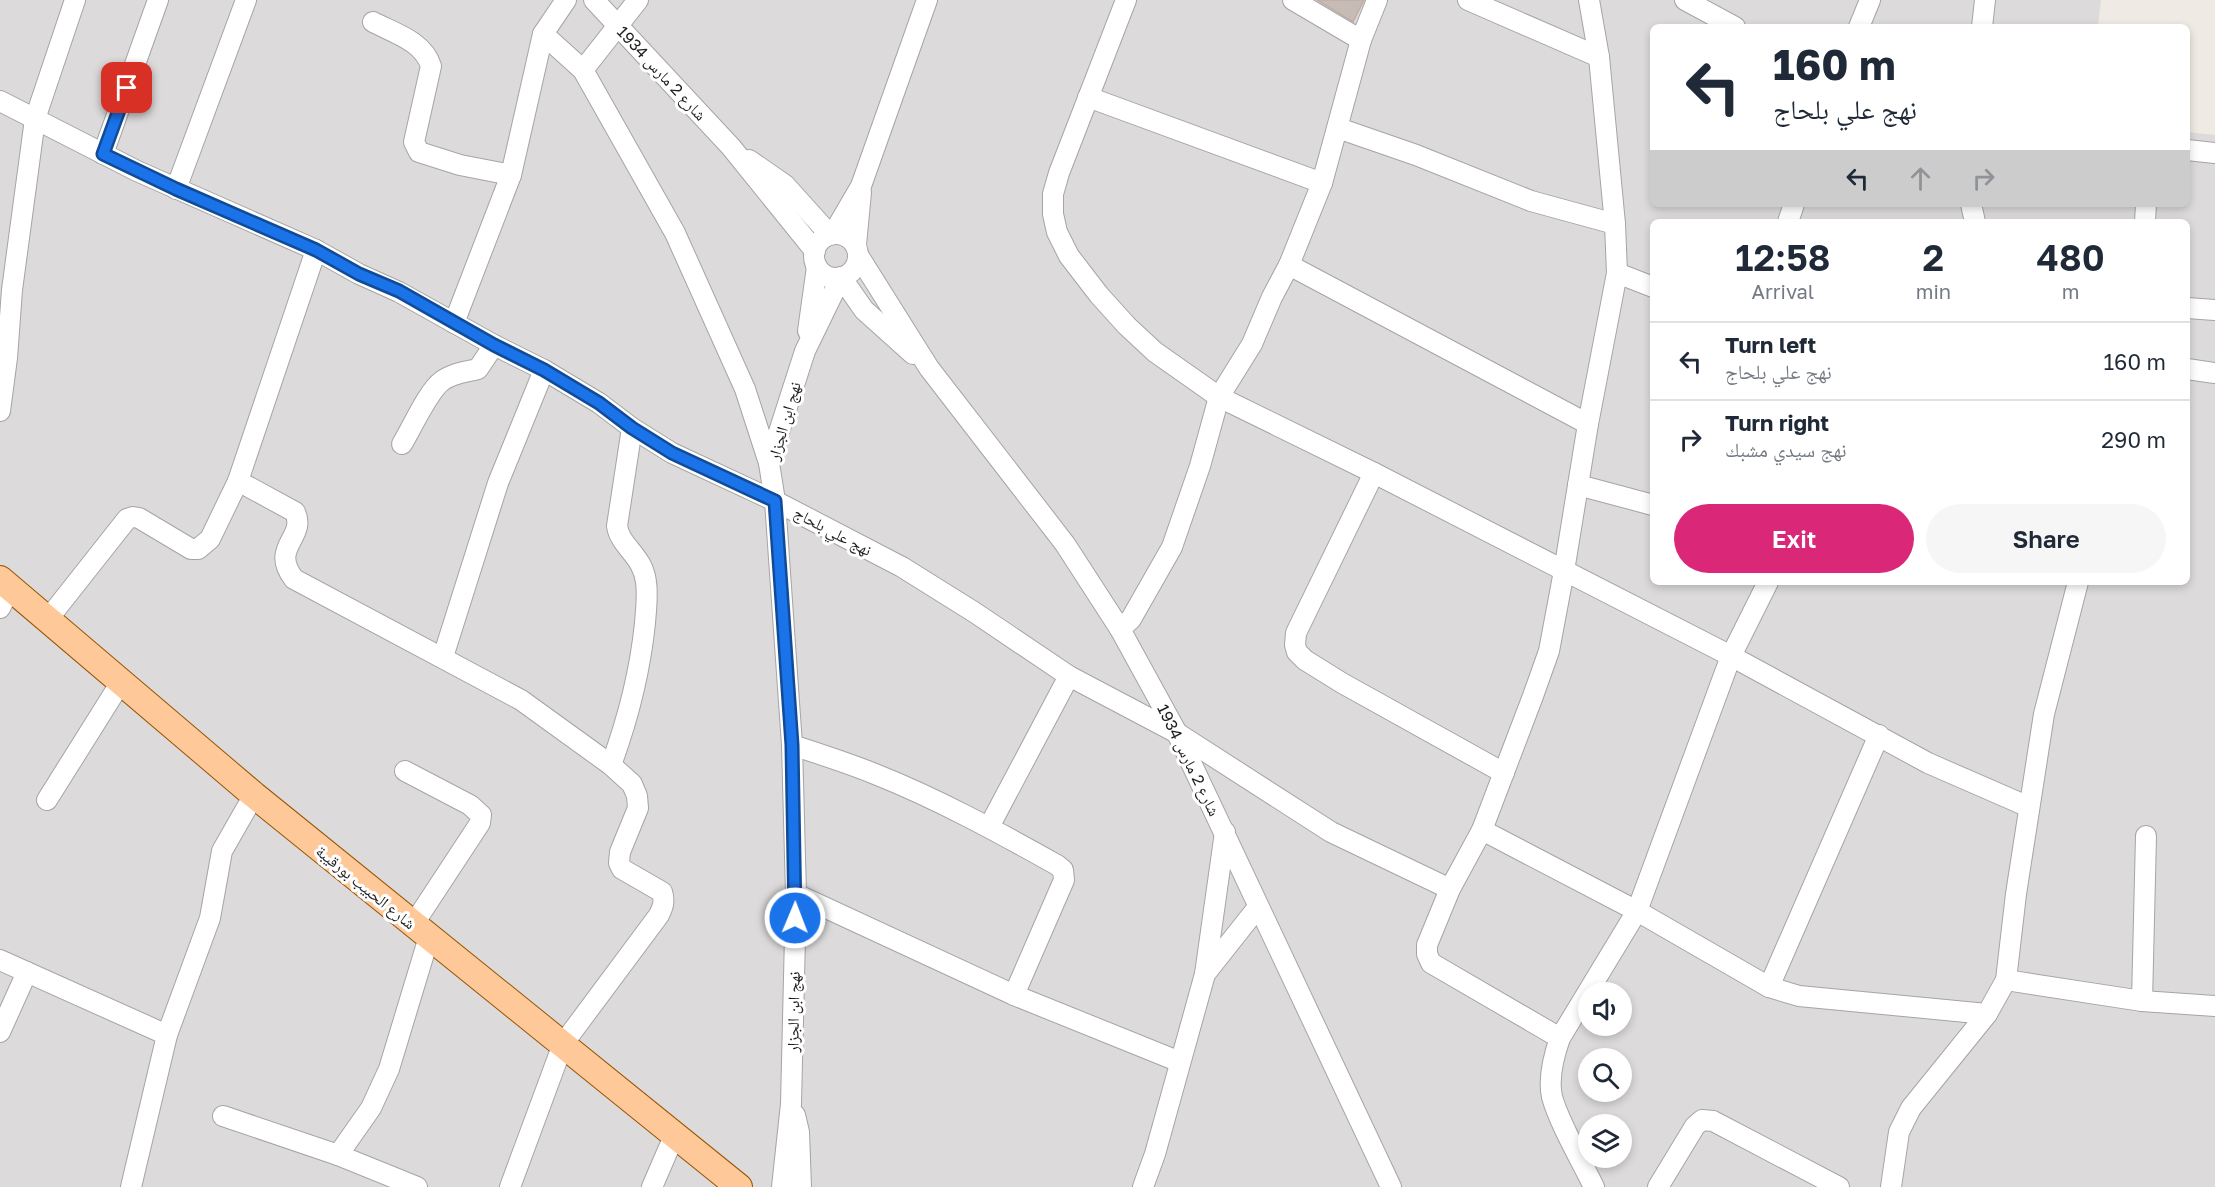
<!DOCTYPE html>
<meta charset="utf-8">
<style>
:root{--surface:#fff;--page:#f6f6f7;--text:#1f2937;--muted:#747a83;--line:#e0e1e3;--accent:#db2777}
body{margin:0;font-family:"Golos Text","Noto Naskh Arabic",sans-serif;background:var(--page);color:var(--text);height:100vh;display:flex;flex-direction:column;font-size:22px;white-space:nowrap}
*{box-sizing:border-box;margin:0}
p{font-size:20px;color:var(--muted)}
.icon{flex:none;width:33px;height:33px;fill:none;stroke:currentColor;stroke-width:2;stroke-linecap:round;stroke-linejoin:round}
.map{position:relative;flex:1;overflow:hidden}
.details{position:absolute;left:1650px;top:219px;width:540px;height:366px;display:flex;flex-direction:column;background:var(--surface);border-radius:9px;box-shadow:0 3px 9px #0003}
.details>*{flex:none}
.guide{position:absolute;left:1650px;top:24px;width:540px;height:183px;border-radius:9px;box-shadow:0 3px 9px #0003;background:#fff;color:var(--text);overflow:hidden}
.tools{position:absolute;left:1578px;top:982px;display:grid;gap:12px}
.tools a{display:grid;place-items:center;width:54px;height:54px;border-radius:50%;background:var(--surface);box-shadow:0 3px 9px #0003;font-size:30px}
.pin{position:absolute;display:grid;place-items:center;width:51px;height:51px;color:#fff;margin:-26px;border-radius:12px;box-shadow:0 3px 9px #0006}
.me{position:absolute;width:66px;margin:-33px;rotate:1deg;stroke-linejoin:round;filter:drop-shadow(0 0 4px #0008)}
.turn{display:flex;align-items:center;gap:21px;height:126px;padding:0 24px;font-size:27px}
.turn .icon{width:78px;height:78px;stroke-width:2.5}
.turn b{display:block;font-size:42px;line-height:51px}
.lanes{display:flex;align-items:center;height:57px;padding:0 24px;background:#0003;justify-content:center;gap:30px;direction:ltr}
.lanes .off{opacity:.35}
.eta{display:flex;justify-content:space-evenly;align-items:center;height:102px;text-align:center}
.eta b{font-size:36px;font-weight:600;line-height:42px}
.primary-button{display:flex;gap:12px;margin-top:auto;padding:12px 24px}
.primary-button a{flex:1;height:69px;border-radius:36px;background:var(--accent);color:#fff;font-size:24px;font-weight:600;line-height:69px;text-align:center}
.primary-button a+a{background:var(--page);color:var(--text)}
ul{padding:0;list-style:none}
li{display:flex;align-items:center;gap:18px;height:78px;padding:0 24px;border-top:2px solid var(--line)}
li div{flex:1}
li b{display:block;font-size:22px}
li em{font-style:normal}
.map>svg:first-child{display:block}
.residential{fill:#dcdadb;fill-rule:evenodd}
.building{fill:#c7bbb6;stroke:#c1aea5;stroke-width:1.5}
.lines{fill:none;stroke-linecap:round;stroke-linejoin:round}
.minor-casing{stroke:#a5a5a5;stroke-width:22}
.major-casing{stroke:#975500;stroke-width:28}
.minor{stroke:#fff;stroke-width:20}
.major{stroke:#ffc898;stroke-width:26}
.route-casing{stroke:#114b97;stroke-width:15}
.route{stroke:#1a73e8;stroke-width:10}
.labels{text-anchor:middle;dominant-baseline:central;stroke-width:6;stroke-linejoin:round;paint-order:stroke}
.street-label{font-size:16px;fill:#1e1e1e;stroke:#fff}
</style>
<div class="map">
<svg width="2215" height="1187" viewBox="0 0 2215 1187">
<rect width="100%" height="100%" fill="#efeae3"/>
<path class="residential" d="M0 0H2101L2098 27H1653V204H2187V132L2215 135V1187H0ZM1653 222H2187V582H1653ZM1588 993H1622V1026H1588ZM1588 1059H1622V1092H1588ZM1588 1125H1622V1158H1588Z"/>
<path class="building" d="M1317 0H1364L1353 22Z"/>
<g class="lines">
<defs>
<g id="minor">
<path d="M594 0 731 147 815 251"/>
<path d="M1126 0 1059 173 1053 194V214L1057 232 1069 256 1099 295 1127 326 1155 352 1219 397 1374 473 1731 656 1928 763 2029 807"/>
<path d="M1293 0 1361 40"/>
<path d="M1468 0 1599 57"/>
<path d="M1685 0 1735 27"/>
<path d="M373 22C394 33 423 41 431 66L414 142 419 152 460 165 511 175"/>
<path d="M1859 27 1870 0"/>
<path d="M1982 27 1985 0"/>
<path d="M543 34 583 70 675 233 745 389 769 463"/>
<path d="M583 70 638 0"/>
<path d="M1088 97 1322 183"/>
<path d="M0 101 137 171 316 250 359 274 399 292 494 345 544 370 599 403 632 428 672 453 775 501 902 567 974 612 1069 676 1177 733 1331 832 1450 889 1482 830 1533 696 1549 651 1564 571 1588 424 1617 273 1615 224 1599 57 1589 0"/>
<path d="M1338 128 1416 155 1531 201 1615 224"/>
<path d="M2187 150 2215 153"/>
<path d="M103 154 158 0"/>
<path d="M749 160 785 185 830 235"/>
<path d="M176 189 246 0"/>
<path d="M1971 204 1975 222"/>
<path d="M1788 222 1794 204"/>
<path d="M2145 222 2146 204"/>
<path d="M833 234 861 186 927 0"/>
<circle cx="836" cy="256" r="22"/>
<path d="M856 245 861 192"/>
<path d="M858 255 929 368 1065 544 1120 629 1177 733 1391 1187"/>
<path d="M1289 265 1588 424"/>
<path d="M1617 273 1653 287"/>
<path d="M2187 308 2215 310"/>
<path d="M454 323 511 175 543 34 566 0"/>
<path d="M808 331 817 267"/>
<path d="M2187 369 2215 373"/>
<path d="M0 411 7 358 12 290 35 119 75 0"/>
<path d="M402 444C412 428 428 391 442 381 452 373 466 372 478 369L494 345"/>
<path d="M1374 473 1296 633 1295 645 1297 652 1305 660 1342 683 1504 773"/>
<path d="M238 481 295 512C307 538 269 547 294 579L521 700 611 765 632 784 637 796 638 808 620 852 619 863 622 869 662 892C665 901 663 907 659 915L563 1044 510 1187"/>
<path d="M1578 485 1653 505"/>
<path d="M0 608 10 588"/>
<path d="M48 619 127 519 133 517 139 518 191 549H198L210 539 238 481 316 250"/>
<path d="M1120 629 1131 619 1172 547 1200 466 1219 397 1252 344 1272 297 1289 265 1322 183 1361 40 1377 0"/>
<path d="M443 657 498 483 544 370"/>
<path d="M792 745C820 754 848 763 875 774 938 799 998 832 1057 865L1063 870 1064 880 1014 995"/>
<path d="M611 765C628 719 640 672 645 623 646 609 648 595 646 582 643 555 620 547 617 526L632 428"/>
<path d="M405 771 470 805 481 815 480 823 413 925"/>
<path d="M47 800 121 682"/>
<path d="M989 827 1069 676"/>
<path d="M1482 830 1637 911 1769 987 1799 996 1987 1014"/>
<path d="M1450 889 1427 945V954L1431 963 1560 1038"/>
<path d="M796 894 1014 995 1180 1062"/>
<path d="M0 960 167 1035"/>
<path d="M1205 974 1258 907"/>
<path d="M2006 980 2142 1001 2215 1006"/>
<path d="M1769 987 1879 735"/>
<path d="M2142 1001 2146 836"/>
<path d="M0 1032 27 972"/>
<path d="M795 1115 799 1132 801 1187"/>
<path d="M223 1116 338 1155 417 1187"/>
<path d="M338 1155 371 1108 389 1069 429 937"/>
<path d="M131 1187 167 1035 210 918 222 851 254 795"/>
<path d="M652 1187 675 1134"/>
<path d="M782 1187 791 1104 796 894 792 745 775 501 769 463 805 351 841 277 864 310 913 354"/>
<path d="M1143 1187 1155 1154 1205 974 1225 832"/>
<path d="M1594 1187C1581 1160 1560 1125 1552 1097 1548 1078 1554 1055 1560 1038L1637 911 1731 656 1768 582"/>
<path d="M1658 1187 1695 1126 1702 1120 1713 1121 1839 1187"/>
<path d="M1891 1187 1899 1132 1911 1108 1987 1014 2006 980 2016 894 2044 714 2078 582"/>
</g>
<path id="major" d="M0 579 254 795 739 1187"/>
</defs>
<use href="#minor" class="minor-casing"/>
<use href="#major" class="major-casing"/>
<use href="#minor" class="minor"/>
<use href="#major" class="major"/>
</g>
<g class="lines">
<defs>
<path id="route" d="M127 88 103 154 176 189 316 250 359 274 399 291 494 345 544 370 599 403 632 428 672 453 775 501 792 745 795 918"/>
</defs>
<use href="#route" class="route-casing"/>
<use href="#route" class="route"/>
</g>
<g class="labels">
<g class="street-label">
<text transform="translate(662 73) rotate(47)">شارع 2 مارس 1934</text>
<text transform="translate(784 421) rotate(-74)">نهج ابن الجزار</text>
<text transform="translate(833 531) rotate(28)">نهج علي بلحاج</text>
<text transform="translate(1189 760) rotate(64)">شارع 2 مارس 1934</text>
<text transform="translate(366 887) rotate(39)">شارع الحبيب بورقيبة</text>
<text transform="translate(793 1012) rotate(-89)">نهج ابن الجزار</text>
</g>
</g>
</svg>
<div class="tools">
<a><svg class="icon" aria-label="sound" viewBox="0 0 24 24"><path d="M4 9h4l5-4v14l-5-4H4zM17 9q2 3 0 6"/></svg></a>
<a><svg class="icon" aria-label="search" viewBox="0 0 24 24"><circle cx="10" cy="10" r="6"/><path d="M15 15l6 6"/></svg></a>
<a><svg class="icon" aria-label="layers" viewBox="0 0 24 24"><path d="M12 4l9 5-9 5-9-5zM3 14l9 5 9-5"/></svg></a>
</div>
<div class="pin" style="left:127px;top:88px;background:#d93025"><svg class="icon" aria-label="arrive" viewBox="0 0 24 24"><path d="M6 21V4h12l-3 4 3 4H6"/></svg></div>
<svg class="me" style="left:795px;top:918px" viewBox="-20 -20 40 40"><circle r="17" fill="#1a73e8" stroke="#fff" stroke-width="3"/><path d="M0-11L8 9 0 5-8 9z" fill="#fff"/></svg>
<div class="guide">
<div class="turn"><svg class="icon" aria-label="left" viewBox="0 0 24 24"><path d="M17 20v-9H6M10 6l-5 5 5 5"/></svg><div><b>160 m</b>نهج علي بلحاج</div></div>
<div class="lanes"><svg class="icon" aria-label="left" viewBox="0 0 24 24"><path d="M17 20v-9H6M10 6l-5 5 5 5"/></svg><svg class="icon off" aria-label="ahead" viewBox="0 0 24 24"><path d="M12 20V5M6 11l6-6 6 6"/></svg><svg class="icon off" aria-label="right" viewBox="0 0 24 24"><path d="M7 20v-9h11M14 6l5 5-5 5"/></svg></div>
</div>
<section class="details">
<div class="eta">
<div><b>12:58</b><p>Arrival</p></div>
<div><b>2</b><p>min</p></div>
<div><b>480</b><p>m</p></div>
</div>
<ul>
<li><svg class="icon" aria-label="left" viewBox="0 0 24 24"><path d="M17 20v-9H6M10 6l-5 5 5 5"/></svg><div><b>Turn left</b><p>نهج علي بلحاج</p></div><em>160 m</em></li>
<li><svg class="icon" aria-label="right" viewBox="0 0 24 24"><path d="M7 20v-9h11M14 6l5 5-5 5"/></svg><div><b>Turn right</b><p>نهج سيدي مشبك</p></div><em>290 m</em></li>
</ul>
<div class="primary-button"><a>Exit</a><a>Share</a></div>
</section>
</div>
